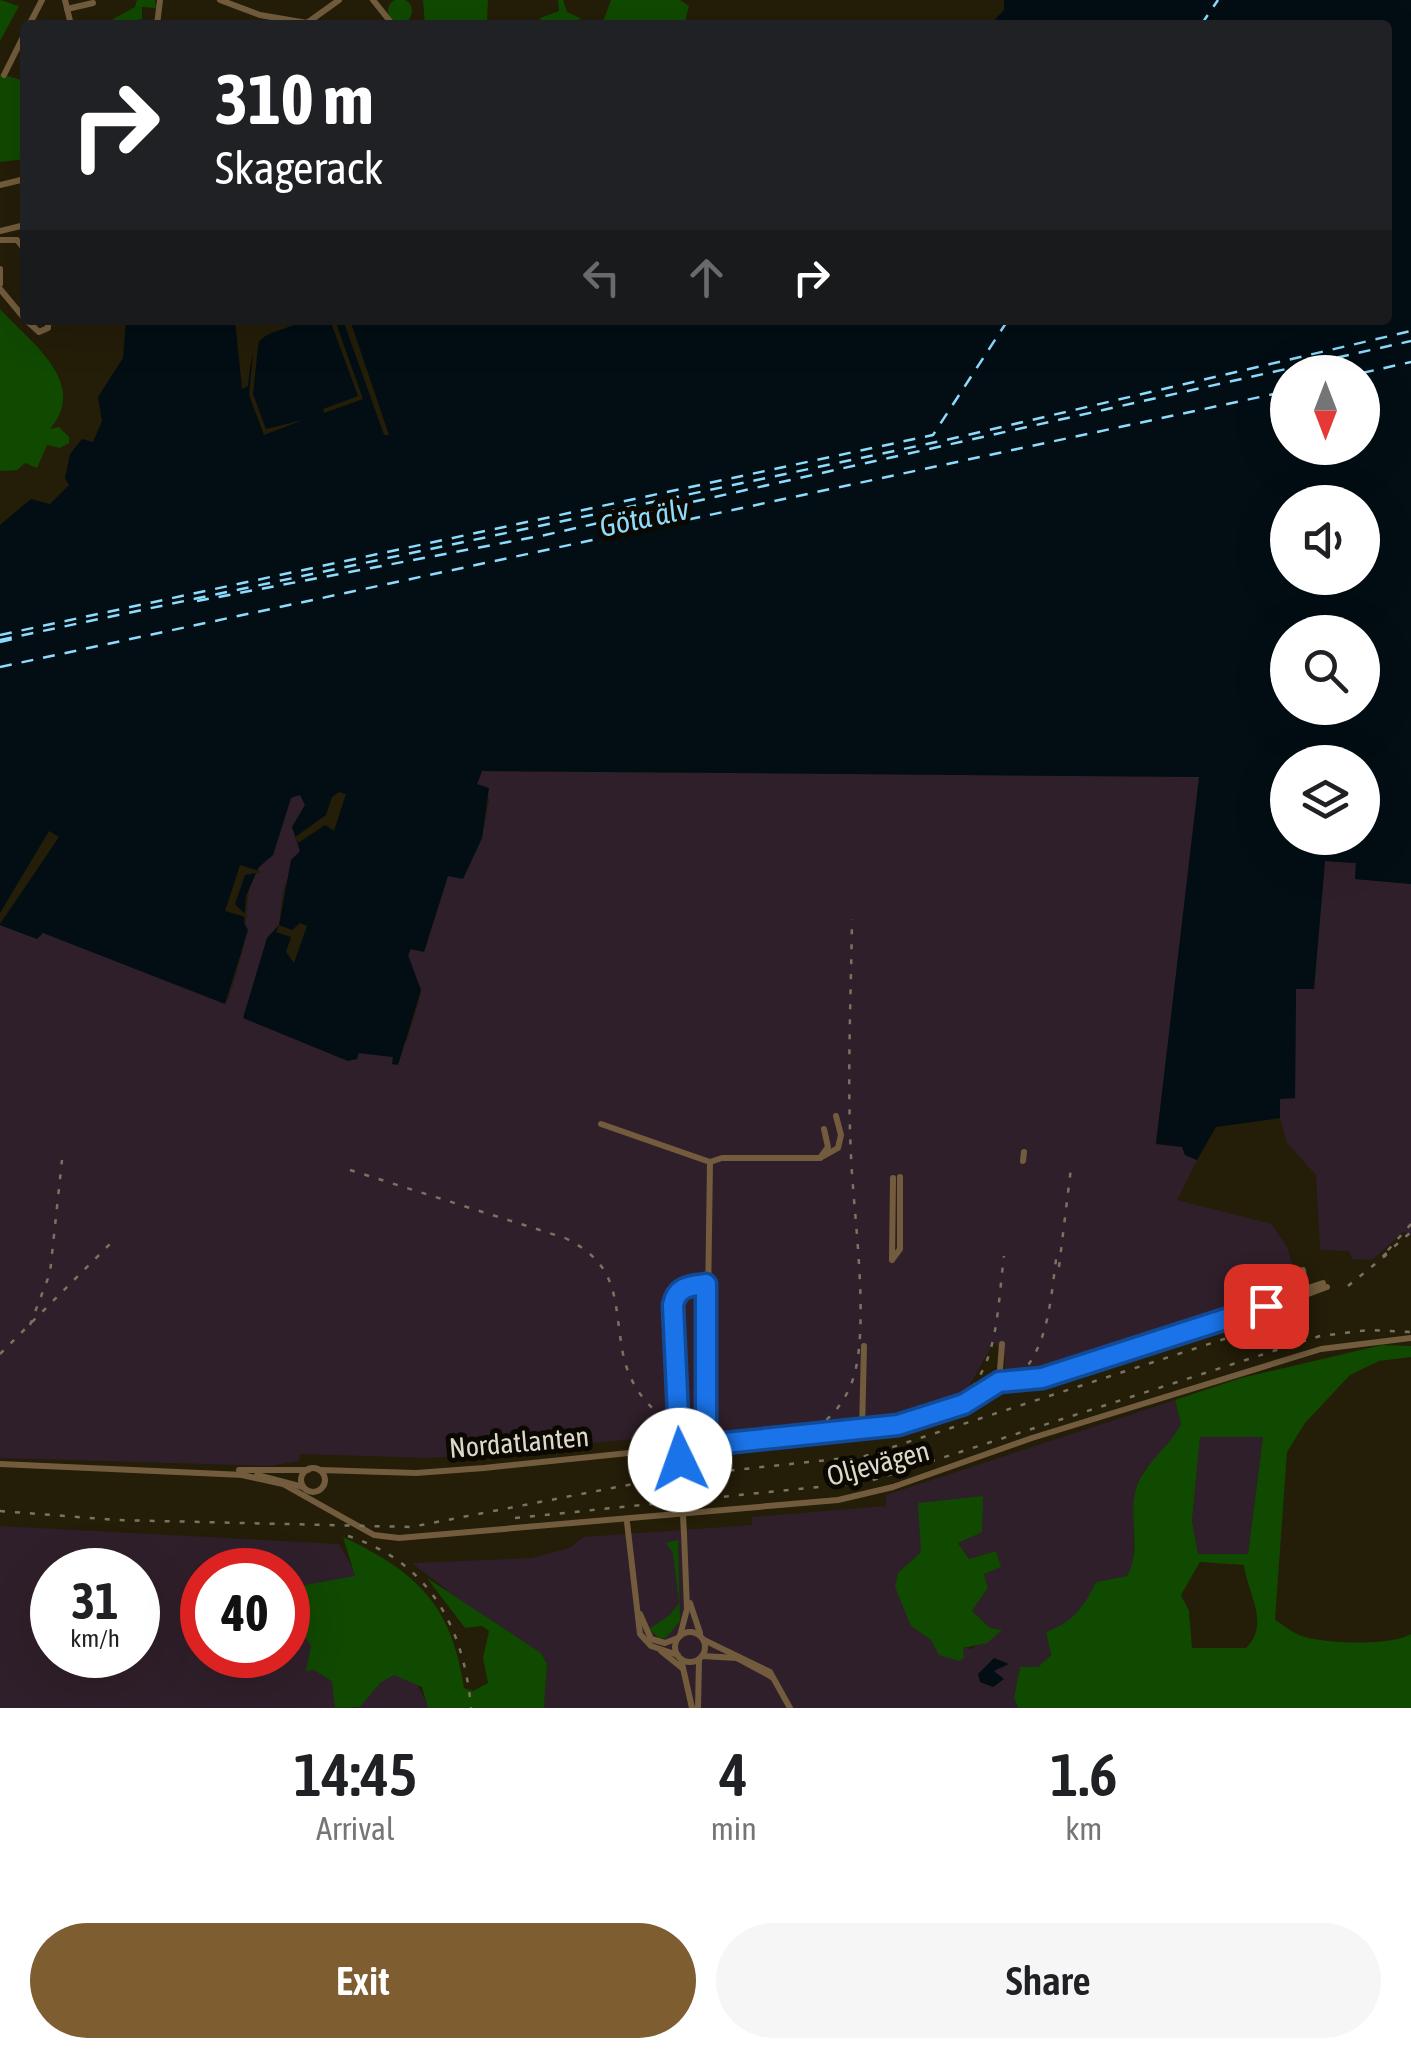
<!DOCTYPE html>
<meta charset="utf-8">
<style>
:root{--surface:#fff;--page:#f6f6f6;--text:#202124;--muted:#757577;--accent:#7e5d30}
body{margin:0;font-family:"Asap Condensed",sans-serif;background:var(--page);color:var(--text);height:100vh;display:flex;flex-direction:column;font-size:38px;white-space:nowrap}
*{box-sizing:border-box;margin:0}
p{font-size:32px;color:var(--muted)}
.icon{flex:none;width:55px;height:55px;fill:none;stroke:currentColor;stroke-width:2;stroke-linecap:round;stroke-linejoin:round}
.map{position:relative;height:1708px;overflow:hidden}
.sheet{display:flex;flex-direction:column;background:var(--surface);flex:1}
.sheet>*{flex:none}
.hud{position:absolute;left:20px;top:20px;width:1372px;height:305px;border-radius:10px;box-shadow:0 10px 40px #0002;background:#202124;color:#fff;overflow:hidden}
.needle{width:65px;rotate:180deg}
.tools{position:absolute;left:1270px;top:355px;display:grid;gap:20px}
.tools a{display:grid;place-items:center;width:110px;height:110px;border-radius:50%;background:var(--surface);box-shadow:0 10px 40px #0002;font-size:50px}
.speed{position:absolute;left:30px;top:1548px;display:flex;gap:20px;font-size:50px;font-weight:700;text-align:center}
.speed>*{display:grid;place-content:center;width:130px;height:130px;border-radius:50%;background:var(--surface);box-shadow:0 10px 40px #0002;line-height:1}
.speed small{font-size:25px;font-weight:400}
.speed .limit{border:15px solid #d22;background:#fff;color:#111}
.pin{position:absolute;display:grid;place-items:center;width:85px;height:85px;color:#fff;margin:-42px;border-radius:20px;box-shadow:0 5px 15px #0006}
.me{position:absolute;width:110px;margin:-55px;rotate:357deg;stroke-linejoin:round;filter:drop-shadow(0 0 8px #0008)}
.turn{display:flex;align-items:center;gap:35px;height:210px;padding:0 30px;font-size:45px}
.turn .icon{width:130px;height:130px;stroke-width:2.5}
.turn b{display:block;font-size:70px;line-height:85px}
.lanes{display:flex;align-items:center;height:95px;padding:0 30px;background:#0003;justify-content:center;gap:50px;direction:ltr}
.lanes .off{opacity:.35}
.eta{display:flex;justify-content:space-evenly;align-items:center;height:170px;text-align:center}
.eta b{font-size:60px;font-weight:600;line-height:70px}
.action{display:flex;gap:20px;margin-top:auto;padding:20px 30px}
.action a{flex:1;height:115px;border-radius:60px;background:var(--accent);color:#fff;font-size:40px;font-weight:600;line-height:115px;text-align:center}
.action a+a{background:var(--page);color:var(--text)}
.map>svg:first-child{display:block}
.industrial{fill:#2f1f2a;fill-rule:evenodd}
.green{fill:#104900;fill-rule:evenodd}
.water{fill:#020e14;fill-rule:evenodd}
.pier{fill:#241d08}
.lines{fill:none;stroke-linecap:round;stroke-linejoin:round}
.ferry{stroke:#8ddcfd;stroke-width:2.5;stroke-dasharray:12 10;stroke-linecap:butt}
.minor{stroke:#725c3d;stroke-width:6}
.rail{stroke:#797462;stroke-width:2.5;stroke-dasharray:5 10;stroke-linecap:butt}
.minor-bridge{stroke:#725c3d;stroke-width:6}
.route-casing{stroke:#114b97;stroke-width:25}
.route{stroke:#1a73e8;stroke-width:18}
.labels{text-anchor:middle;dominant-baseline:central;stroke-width:10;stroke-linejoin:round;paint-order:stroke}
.street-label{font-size:28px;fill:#dcd8cb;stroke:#0b0802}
.water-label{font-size:30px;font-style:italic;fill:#8ddcfd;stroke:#0b0802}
</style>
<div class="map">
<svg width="1411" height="1708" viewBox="0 0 1411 1708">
<rect width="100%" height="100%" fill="#241d08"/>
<g class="industrial">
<path d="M482 771 1200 777 1156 1143 1183 1147 1185 1155 1197 1160 1177 1200 1272 1224 1288 1249 1296 1277 1295 1291 1035 1375 1005 1377V1357L994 1342 963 1397 878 1420 855 1418 808 1429 710 1432 431 1458 300 1454 299 1461 269 1466 0 1458V925L37 939 42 932 221 1001 220 1004 229 998 243 950 249 889 261 864 273 855 291 798 300 794 305 805 292 827 300 851 283 890 279 925 267 938 244 1018 348 1061 358 1053 393 1057 407 1040 419 1001 421 990 408 965 410 949 424 952 448 875 463 878 482 838 489 800 477 784Z"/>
<path d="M1325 861 1356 863 1355 879 1411 884V1235L1403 1232 1372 1260 1352 1259 1349 1251 1320 1250 1316 1175 1287 1143 1280 1118 1279 1099 1295 1098 1296 988H1314Z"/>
<path d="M1175 1400 1181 1424 1168 1449 1144 1470 1135 1493 1133 1565 1127 1576 1096 1582 1082 1608 1067 1624 1046 1632 1051 1655 1038 1667H1020L1014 1698 1018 1708H544L547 1664 541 1653 488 1622 412 1563 531 1558 570 1548 583 1537 752 1525V1517L886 1506V1495ZM958 1542 969 1559 996 1551 984 1574 988 1588 972 1611 990 1628 1001 1630 971 1649 931 1640 911 1626 898 1573 921 1552Z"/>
<path d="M1200 1436 1263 1437 1248 1554H1198L1192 1521Z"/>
<path d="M0 1526 339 1544 430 1708H0ZM52 1570H138V1655H52ZM202 1570H288V1655H202Z"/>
</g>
<g class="green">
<circle cx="400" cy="11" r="12"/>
<path d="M0 0 19 6 0 41Z"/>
<path d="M137 0H155L156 8 142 7V19L114 25 113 19 135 7Z"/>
<path d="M423 0H488L487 22 425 25Z"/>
<path d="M558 0H563L567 12 582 19 542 24 540 18 559 11Z"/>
<path d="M611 0H680L689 6 684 25H602Z"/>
<path d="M0 74 25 81V159L0 162Z"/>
<path d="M0 309C30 342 90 383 50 429L59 427 69 437V443L60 448 47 445 37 468 25 463 17 470 0 471Z"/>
<path d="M1382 1345 1411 1346V1357L1379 1361 1350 1375 1305 1423 1287 1452 1275 1620C1283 1625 1293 1633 1302 1636 1325 1644 1392 1646 1411 1634V1708H1018L1014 1698 1020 1667H1038L1051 1655 1046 1632C1073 1622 1083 1608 1096 1582L1127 1576C1142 1551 1128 1517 1136 1489 1144 1463 1169 1448 1181 1424L1175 1400 1241 1378ZM1200 1437H1263L1248 1554H1198L1192 1521ZM1200 1562 1244 1565C1247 1593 1271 1624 1246 1648H1192L1189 1611 1181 1595Z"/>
<path d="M983 1496 982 1532 958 1543 969 1559 996 1551 1001 1567 984 1574 988 1588 972 1611 990 1628 1002 1630 987 1643 963 1648 964 1658 959 1661 939 1655 931 1640 911 1626 895 1587 898 1573 921 1552 918 1503Z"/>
<path d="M343 1537C417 1572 452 1605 464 1688L473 1691 488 1683 483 1658 489 1631 482 1626 465 1628 427 1578 541 1653 547 1664 544 1708H428L422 1687 394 1675 380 1683 360 1707 335 1708 332 1681 314 1670 306 1671 311 1646 305 1637 288 1631V1606L299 1586 355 1576Z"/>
<path d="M678 1540 680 1621 666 1638H659L649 1629 670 1615 679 1603 673 1553 666 1543Z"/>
</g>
<g class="water">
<path d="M1004 0H1411V884L1355 879 1356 863 1325 861 1314 989H1296L1295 1098 1280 1099V1118L1216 1127 1197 1160 1185 1155 1182 1147 1156 1144 1199 777 482 771 477 784 489 788 482 838 463 879 448 876 424 952 411 949 408 955 421 990 398 1065 392 1064 393 1057 359 1053 357 1059 348 1061 243 1018 267 938 279 925 291 860 300 851 292 827 305 805 300 795 291 798 273 855 258 868 246 896 244 923 248 930 225 1004 43 933 37 939 0 925V525L31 499 50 504 69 485 65 478 70 454 82 439 93 442 102 421 98 397 123 358 126 320H235L242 389 248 386C254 330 258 339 308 320H1388V25H990L1004 10ZM1288 372H1362V448H1288ZM1288 502H1362V578H1288ZM1288 632H1362V708H1288ZM1288 762H1362V838H1288Z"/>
<path d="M994 1658 1009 1664 994 1671 1004 1679 993 1687 980 1682 978 1674Z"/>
</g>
<g class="pier">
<path d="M330 320H335L363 399 324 413 323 409 358 396Z"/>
<path d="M343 320H350L389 435H384Z"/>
<path d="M259 338 253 394 266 429 303 420 264 435 249 395 254 343Z"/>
<path d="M339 792 346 794 334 831 325 825 298 843 295 837 326 815 332 797Z"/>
<path d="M49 831 59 837 0 924V913Z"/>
<path d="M240 865 262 872 245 875 235 904 249 918 225 911Z"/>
<path d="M300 923 307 926 294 963 286 952 291 937 276 932 279 925 292 930Z"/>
</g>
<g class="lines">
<g class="ferry">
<path d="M1201 25 1218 0"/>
<path d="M1362 373 1411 362"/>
<path d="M197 601 545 535 1411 341"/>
<path d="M0 635 933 435 1008 320"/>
<path d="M0 640 946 440 1411 331"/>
<path d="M0 642 18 638"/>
<path d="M0 667 1288 391"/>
</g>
<g class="minor">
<path d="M65 0 71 25"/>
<path d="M220 0 260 15 307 23 339 0"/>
<path d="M373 0 393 25"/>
<path d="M67 9 93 3"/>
<path d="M29 25 42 0"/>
<path d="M157 25 160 0"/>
<path d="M4 75 25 33"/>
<path d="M0 185 25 179"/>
<path d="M0 231 25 225"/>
<path d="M0 240H17L25 250"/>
<path d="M0 269V284"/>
<path d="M0 289 25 319"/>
<path d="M26 320 39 332 48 328V320"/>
<path d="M601 1124 710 1162 722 1158H820"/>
<path d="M824 1129 828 1147 820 1158 838 1148 841 1135 836 1116"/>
<path d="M1023 1161 1024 1152"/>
<path d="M892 1258 893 1178"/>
<path d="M892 1260 900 1249V1177"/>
<path d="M1303 1270 1306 1294"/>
<path d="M1297 1298 1327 1287"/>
<path d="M999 1383 1002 1344"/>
<path d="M678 1423 673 1305 682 1289 707 1285"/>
<path d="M862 1431 864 1346"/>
<path d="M706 1445 710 1162"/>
<path d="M0 1464 244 1475"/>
<circle cx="313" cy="1480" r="12"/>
<path d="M239 1470H308"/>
<path d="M320 1470 416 1473 484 1468 898 1425 964 1404 999 1383 1042 1378 1323 1283"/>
<path d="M242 1475 283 1484 374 1535 399 1538 838 1500 893 1487 1032 1438 1321 1349 1411 1338"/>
<path d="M257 1475 303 1487"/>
<path d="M627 1522 640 1634 651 1646 678 1655"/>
<path d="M690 1603 700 1633"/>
<path d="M640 1614 651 1639 665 1643 678 1638"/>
<circle cx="690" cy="1647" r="15"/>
<path d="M680 1636 687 1609 684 1534"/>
<path d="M704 1640 770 1672 790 1708"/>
<path d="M661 1651 682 1668"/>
<path d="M702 1656 737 1658 772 1677"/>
<path d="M681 1659 692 1708"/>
<path d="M698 1708 699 1660"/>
</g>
<g class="rail">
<path d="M350 1170 565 1238C622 1266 613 1302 623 1354 636 1418 699 1446 757 1448"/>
<path d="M1411 1224 1382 1257 1411 1232"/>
<path d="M1059 1267 1071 1168"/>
<path d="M1348 1286 1391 1251"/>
<path d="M30 1325 50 1273 62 1160"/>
<path d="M0 1354 114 1240"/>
<path d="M984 1404C1048 1367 1048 1320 1057 1252"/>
<path d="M925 1423C1000 1390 995 1327 1004 1256"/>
<path d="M773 1446C809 1437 838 1419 852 1382 871 1330 853 1212 851 1155 847 1077 851 997 852 919"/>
<path d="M0 1511 117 1520 411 1527 669 1477 865 1456 1301 1314"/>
<path d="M515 1518 867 1482 1320 1336 1369 1330 1411 1332"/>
<path d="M348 1536C429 1562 464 1627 471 1708"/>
</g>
<path class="minor-bridge" d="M678 1423 684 1534"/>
</g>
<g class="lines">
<defs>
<path id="route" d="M680 1460 673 1305C677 1286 690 1286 706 1284V1445L898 1425 964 1404 999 1382 1042 1378 1266 1306"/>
</defs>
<use href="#route" class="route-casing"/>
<use href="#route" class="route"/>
</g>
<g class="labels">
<g class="street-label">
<text transform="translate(519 1442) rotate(-5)">Nordatlanten</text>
<text transform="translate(878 1463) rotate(-15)">Oljevägen</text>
</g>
<g class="water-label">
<text transform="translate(644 517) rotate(-12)">Göta älv</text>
</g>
</g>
</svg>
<div class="tools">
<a><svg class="needle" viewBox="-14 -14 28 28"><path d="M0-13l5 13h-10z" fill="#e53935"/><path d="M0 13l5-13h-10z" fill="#757577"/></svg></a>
<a><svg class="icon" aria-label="sound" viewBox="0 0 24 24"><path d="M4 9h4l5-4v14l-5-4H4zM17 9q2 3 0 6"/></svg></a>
<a><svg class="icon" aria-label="search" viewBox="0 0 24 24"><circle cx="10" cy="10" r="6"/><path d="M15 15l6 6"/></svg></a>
<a><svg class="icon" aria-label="layers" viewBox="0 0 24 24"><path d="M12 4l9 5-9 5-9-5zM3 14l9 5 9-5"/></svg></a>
</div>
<div class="speed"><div>31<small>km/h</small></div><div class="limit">40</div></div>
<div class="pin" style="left:1266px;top:1306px;background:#d93025"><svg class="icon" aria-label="arrive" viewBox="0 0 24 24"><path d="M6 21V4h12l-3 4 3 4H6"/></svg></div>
<svg class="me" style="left:680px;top:1460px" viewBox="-20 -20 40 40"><circle r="19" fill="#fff"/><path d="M0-13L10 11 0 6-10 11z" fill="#1a73e8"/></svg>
<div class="hud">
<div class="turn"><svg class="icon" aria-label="right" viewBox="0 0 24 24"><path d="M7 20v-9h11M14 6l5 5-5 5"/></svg><div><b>310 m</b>Skagerack</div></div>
<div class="lanes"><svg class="icon off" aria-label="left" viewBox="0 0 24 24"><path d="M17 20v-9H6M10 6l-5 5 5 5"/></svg><svg class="icon off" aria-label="ahead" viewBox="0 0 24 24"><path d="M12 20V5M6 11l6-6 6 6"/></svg><svg class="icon" aria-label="right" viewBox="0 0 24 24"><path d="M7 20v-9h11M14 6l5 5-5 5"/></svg></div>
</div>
</div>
<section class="sheet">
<div class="eta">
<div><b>14:45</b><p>Arrival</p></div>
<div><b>4</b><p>min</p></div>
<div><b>1.6</b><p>km</p></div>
</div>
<div class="action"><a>Exit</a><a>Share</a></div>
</section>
